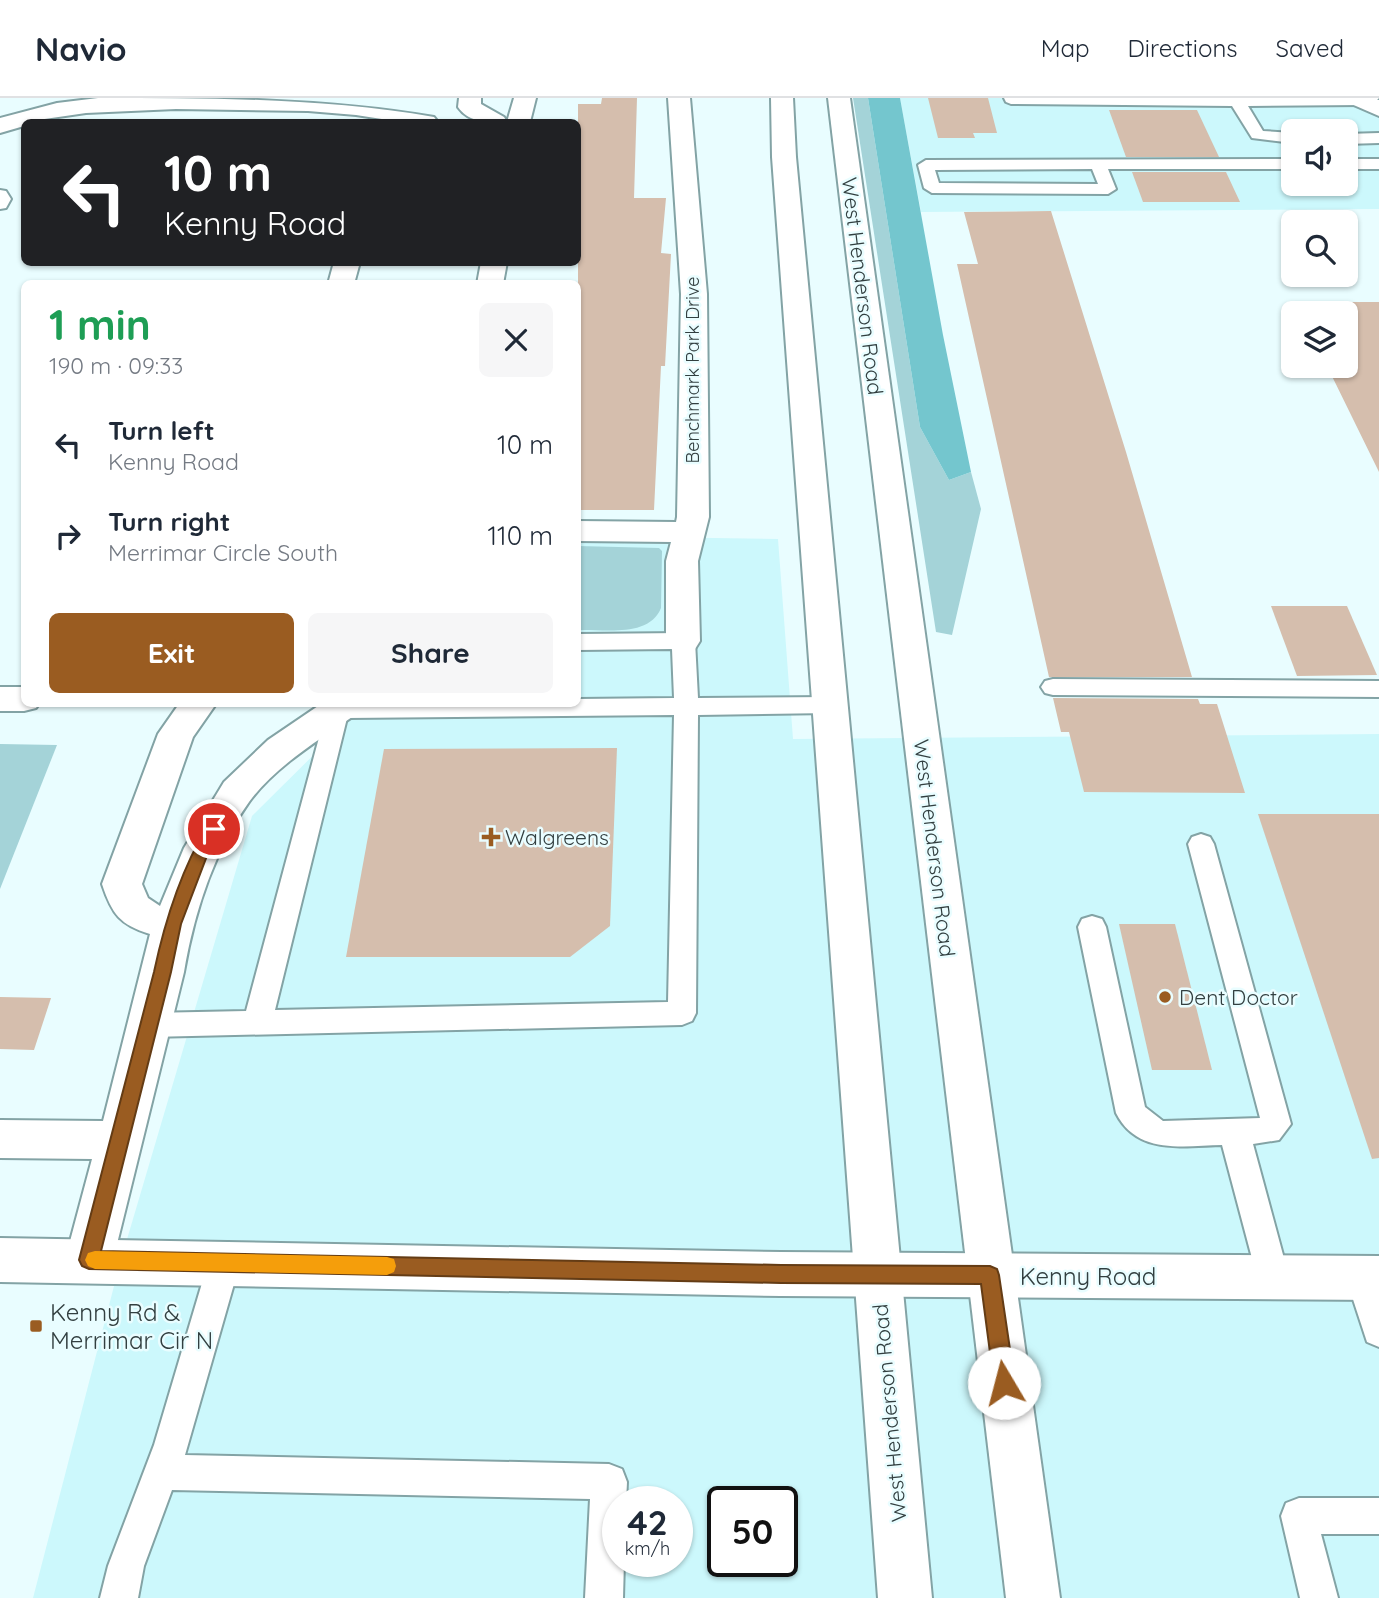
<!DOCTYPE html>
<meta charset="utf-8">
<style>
:root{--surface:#fff;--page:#f6f6f7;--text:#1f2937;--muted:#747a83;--line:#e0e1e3;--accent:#9a5c21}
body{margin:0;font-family:Quicksand,sans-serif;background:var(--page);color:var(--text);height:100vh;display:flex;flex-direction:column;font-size:26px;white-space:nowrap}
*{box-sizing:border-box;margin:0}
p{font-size:23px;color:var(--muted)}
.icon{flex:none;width:38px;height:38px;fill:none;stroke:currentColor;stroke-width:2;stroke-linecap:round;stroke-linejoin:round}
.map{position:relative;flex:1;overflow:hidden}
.details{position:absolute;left:21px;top:182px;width:560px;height:427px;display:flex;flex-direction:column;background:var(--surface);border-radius:10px;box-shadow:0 2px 5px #0004}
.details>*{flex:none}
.guide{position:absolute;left:21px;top:21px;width:560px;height:147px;border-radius:10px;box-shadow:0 2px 5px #0004;background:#202124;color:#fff;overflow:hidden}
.controls{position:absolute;left:1281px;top:21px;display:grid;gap:14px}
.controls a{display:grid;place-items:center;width:77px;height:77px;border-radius:10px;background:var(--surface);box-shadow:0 2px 5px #0004;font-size:35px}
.speed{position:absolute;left:602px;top:1388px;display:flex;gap:14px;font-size:35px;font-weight:700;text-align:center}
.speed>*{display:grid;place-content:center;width:91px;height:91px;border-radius:50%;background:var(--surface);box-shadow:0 2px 5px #0004;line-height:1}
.speed small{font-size:18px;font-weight:400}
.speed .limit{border:4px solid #111;border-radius:10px;background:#fff;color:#111}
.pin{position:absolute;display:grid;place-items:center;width:60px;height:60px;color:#fff;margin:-30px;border:4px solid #fff;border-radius:50%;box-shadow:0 2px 7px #0007}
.me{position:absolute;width:77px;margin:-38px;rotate:352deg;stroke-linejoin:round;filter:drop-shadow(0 0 5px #0008)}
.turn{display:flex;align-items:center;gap:24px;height:147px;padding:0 28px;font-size:32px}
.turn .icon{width:91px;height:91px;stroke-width:2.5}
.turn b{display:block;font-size:49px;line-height:60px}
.round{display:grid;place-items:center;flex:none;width:74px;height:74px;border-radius:10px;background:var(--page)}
.summary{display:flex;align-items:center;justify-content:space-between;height:119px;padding:0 28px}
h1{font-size:42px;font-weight:700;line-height:52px;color:#1e9e55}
.action{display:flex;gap:14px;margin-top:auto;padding:14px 28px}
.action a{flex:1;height:80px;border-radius:10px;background:var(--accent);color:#fff;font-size:28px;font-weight:700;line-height:80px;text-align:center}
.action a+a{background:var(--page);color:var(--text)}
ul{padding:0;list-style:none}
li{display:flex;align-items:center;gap:21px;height:91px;padding:0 28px}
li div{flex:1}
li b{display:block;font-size:26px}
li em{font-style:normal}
header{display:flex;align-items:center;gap:42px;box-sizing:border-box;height:98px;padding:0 35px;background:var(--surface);border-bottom:2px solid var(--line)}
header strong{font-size:33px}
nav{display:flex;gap:38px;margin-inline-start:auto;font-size:24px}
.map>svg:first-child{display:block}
.built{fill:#ccf8fc;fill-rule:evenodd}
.green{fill:#a4d3d8}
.forest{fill:#74c6ce}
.building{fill:#d5bead}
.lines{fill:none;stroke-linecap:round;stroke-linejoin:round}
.service-casing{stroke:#83a3a5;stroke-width:4}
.minor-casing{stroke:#83a3a5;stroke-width:4}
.secondary-casing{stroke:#83a3a5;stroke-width:4}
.primary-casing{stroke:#83a3a5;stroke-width:4}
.service{fill:#fff;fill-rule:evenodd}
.minor{fill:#fff;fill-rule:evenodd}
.secondary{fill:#fff;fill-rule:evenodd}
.primary{fill:#fff;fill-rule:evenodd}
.route{fill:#9a5c21;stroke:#643c15;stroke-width:2}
.slow{fill:#f59e0b}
.poi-dot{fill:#9a5c21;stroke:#e9fdff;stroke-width:2.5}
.labels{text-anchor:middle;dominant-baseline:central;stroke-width:5;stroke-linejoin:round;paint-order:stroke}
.far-street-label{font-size:18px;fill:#323f40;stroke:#e9fdff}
.street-label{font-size:21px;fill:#323f40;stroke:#e9fdff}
.poi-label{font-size:21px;fill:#323f40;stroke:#e9fdff;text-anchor:start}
.near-street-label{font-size:24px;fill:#323f40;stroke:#e9fdff}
.near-poi-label{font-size:24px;fill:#323f40;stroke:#e9fdff;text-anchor:start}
</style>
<header>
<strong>Navio</strong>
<nav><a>Map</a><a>Directions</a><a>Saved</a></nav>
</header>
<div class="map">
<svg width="1379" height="1500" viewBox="0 0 1379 1500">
<rect width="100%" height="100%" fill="#e9fdff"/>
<g class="built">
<path d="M900 0H1379V111L921 114ZM1293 33H1346V86H1293Z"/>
<path d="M578 438 778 441 793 641 1379 636V1500H33L120 1165 252 718 365 606H578ZM618 1404H677V1463H618ZM723 1404H782V1463H723Z"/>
</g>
<g class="green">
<path d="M853 0H868L920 329 949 382 971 374 981 411 952 537 936 534Z"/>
<path d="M578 448 659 450 662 453 661 510C649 540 604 531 578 532Z"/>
<path d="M0 646 57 647 0 791Z"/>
</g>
<path class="forest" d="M868 0H900L943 237 971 374 949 382 920 329Z"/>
<g class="building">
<path d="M602 0H637L634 100H666L661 155 671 156 665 268H661L654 412H578V6H601Z"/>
<path d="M928 0H988L997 35H973L975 40H938Z"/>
<path d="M1109 12H1197L1219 59H1126Z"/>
<path d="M1132 74H1226L1240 104H1143Z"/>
<path d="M1051 113 1126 354 1192 579H1049L957 166H978L964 114Z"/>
<path d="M1297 204H1379V374L1327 268H1346V215H1303Z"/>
<path d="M1271 508H1347L1377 577 1297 578Z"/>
<path d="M1053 600 1198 601 1200 606H1217L1245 695 1084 694 1069 634H1061Z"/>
<path d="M617 650 610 828 570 859H346L384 651Z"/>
<path d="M1258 716H1379V1060L1372 1061Z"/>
<path d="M1119 826H1175L1212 972H1152Z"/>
<path d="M0 899 51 900 34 952 0 951Z"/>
</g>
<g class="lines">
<defs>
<g id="service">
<path d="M1004 0H1379L1376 3 1362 7 1248 8 1263 33 1293 35V45L1252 40 1232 8 1011 6 1006 4Z"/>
<path d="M1379 35V45L1346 46V36Z"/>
<path d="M1293 61V71H1108L1116 91 1108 96 932 95 924 90 918 67 926 62ZM1092 71 1098 86 939 85 935 72Z"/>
<rect x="1346" y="61" width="33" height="10"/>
<path d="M0 92 6 93 11 101 6 110 0 111Z"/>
<path d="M683 535 691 538 695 543 698 600 831 599 840 601 843 607 840 613 831 615 698 617 696 915 692 923 682 927 149 939 139 935 135 927 139 919 149 915 246 913 328 606H578V601L674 600 672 551 578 552V536ZM674 617 668 904 275 912 347 620Z"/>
<path d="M1053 581 1379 583V599L1053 597 1045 595 1041 589 1045 583Z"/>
<path d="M1201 736 1210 739 1214 746 1291 1026 1279 1042 1253 1046 1289 1179 1284 1190 1273 1194 1262 1190 1257 1179 1222 1047C1183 1048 1137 1057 1116 1015L1078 829 1082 821 1092 818 1102 821 1106 829 1145 1009 1163 1023 1260 1020 1188 746 1192 739Z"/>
<path d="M224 1150 235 1155 240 1165 185 1357 609 1366 622 1371 627 1384 626 1404H618V1463H624L623 1500H585L590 1401 172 1392 144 1468 138 1500H100L108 1468 154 1347 208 1165 213 1155Z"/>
<path d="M1362 1165 1373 1169 1379 1182V1249L1367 1244 1346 1180 1351 1169Z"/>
<path d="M1299 1400H1379V1436H1321L1338 1500H1300L1281 1418 1286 1405Z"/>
</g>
<g id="minor">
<path d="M98 0C210 0 325 0 434 19L438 24H401L356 17 308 13 176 11 86 15 24 24V28L0 35V20L57 5Z"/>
<path d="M459 0H481V6L504 19 507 24 514 0H536L530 24C507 24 473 31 458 9Z"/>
<path d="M668 0H690L707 196 709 419 698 463 700 543 695 551 683 554 671 551 666 543V463L671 444 578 443V423L676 424 677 419 681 196Z"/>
<path d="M1346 0 1379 2V18L1349 5Z"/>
<path d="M334 164H360L354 186H328Z"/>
<path d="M481 164H507L503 186H477Z"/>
<path d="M0 589H24V606H39L36 610 24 613H0Z"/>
<path d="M179 606H216L193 639 142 786 148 800 160 808 184 750 224 684 268 642 321 606H363L358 615C322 640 275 668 249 704 214 753 194 815 184 874L113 1162 106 1177 89 1184 72 1177 65 1162 92 1061 0 1060V1022L103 1023 150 836C120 827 112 816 102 786L158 636Z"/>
</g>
<g id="secondary">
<path d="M771 0H793L796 59 932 1500H878L772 59Z"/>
<path d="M828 0H850L1060 1500H1006Z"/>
</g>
<path id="primary" d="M0 1140 781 1154 1379 1158V1202L781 1198 0 1184Z"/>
</defs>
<use href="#service" class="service-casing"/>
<use href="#minor" class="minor-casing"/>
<use href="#secondary" class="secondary-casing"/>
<use href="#primary" class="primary-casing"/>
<use href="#service" class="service"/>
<use href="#minor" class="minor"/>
<use href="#secondary" class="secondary"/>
<use href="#primary" class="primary"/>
</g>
<path class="route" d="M214 725 222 731 210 750 181 826 171 874 101 1153 781 1167 990 1168 997 1171 999 1177 1015 1285 1012 1292 1004 1295 997 1292 994 1285 981 1186 781 1185 89 1171 82 1168 79 1162 154 874C165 822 181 772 208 727Z"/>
<path class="slow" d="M95 1153 387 1159 394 1161 396 1168 394 1174 387 1177 95 1171 88 1168 85 1162 88 1155Z"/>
<g class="poi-dot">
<path d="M487.5 728.5h7v7h7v7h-7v7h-7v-7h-7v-7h7z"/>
<circle cx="1165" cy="899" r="7"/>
<rect x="29" y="1221" width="14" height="14" rx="3.5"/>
</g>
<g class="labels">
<g class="far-street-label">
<text transform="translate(692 272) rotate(-90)">Benchmark Park Drive</text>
</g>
<g class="street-label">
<text transform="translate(863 188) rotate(83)">West Henderson Road</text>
<text transform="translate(935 750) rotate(83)">West Henderson Road</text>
<text transform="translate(889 1315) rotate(-95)">West Henderson Road</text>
</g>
<g class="poi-label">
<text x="505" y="739">Walgreens</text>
<text x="1179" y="899">Dent Doctor</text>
</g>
<g class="near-street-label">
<text x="1088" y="1178">Kenny Road</text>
</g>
<g class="near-poi-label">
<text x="50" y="1214">Kenny Rd &amp;<tspan x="50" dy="28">Merrimar Cir N</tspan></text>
</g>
</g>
</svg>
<div class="controls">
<a><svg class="icon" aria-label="sound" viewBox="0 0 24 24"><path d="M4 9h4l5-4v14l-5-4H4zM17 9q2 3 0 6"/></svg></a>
<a><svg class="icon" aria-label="search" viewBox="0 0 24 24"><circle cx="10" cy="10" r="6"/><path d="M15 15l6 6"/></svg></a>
<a><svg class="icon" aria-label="layers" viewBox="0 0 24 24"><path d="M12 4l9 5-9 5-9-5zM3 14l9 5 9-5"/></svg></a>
</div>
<div class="speed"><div>42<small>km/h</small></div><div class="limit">50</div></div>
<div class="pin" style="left:214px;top:731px;background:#d93025"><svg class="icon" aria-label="arrive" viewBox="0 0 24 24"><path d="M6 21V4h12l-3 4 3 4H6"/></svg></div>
<svg class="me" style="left:1004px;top:1285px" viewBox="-20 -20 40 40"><circle r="19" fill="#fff"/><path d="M0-13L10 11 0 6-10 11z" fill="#9a5c21"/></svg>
<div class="guide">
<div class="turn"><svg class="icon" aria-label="left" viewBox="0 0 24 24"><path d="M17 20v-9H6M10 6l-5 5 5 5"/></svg><div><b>10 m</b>Kenny Road</div></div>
</div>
<section class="details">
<div class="summary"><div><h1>1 min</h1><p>190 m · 09:33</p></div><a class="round"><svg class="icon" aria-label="close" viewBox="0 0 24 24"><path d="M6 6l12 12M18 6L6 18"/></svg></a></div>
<ul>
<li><svg class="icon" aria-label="left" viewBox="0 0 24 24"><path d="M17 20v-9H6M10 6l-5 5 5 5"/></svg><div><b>Turn left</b><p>Kenny Road</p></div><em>10 m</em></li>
<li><svg class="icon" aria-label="right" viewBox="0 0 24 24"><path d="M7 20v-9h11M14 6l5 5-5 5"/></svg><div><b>Turn right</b><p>Merrimar Circle South</p></div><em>110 m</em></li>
</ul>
<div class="action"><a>Exit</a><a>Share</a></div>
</section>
</div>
